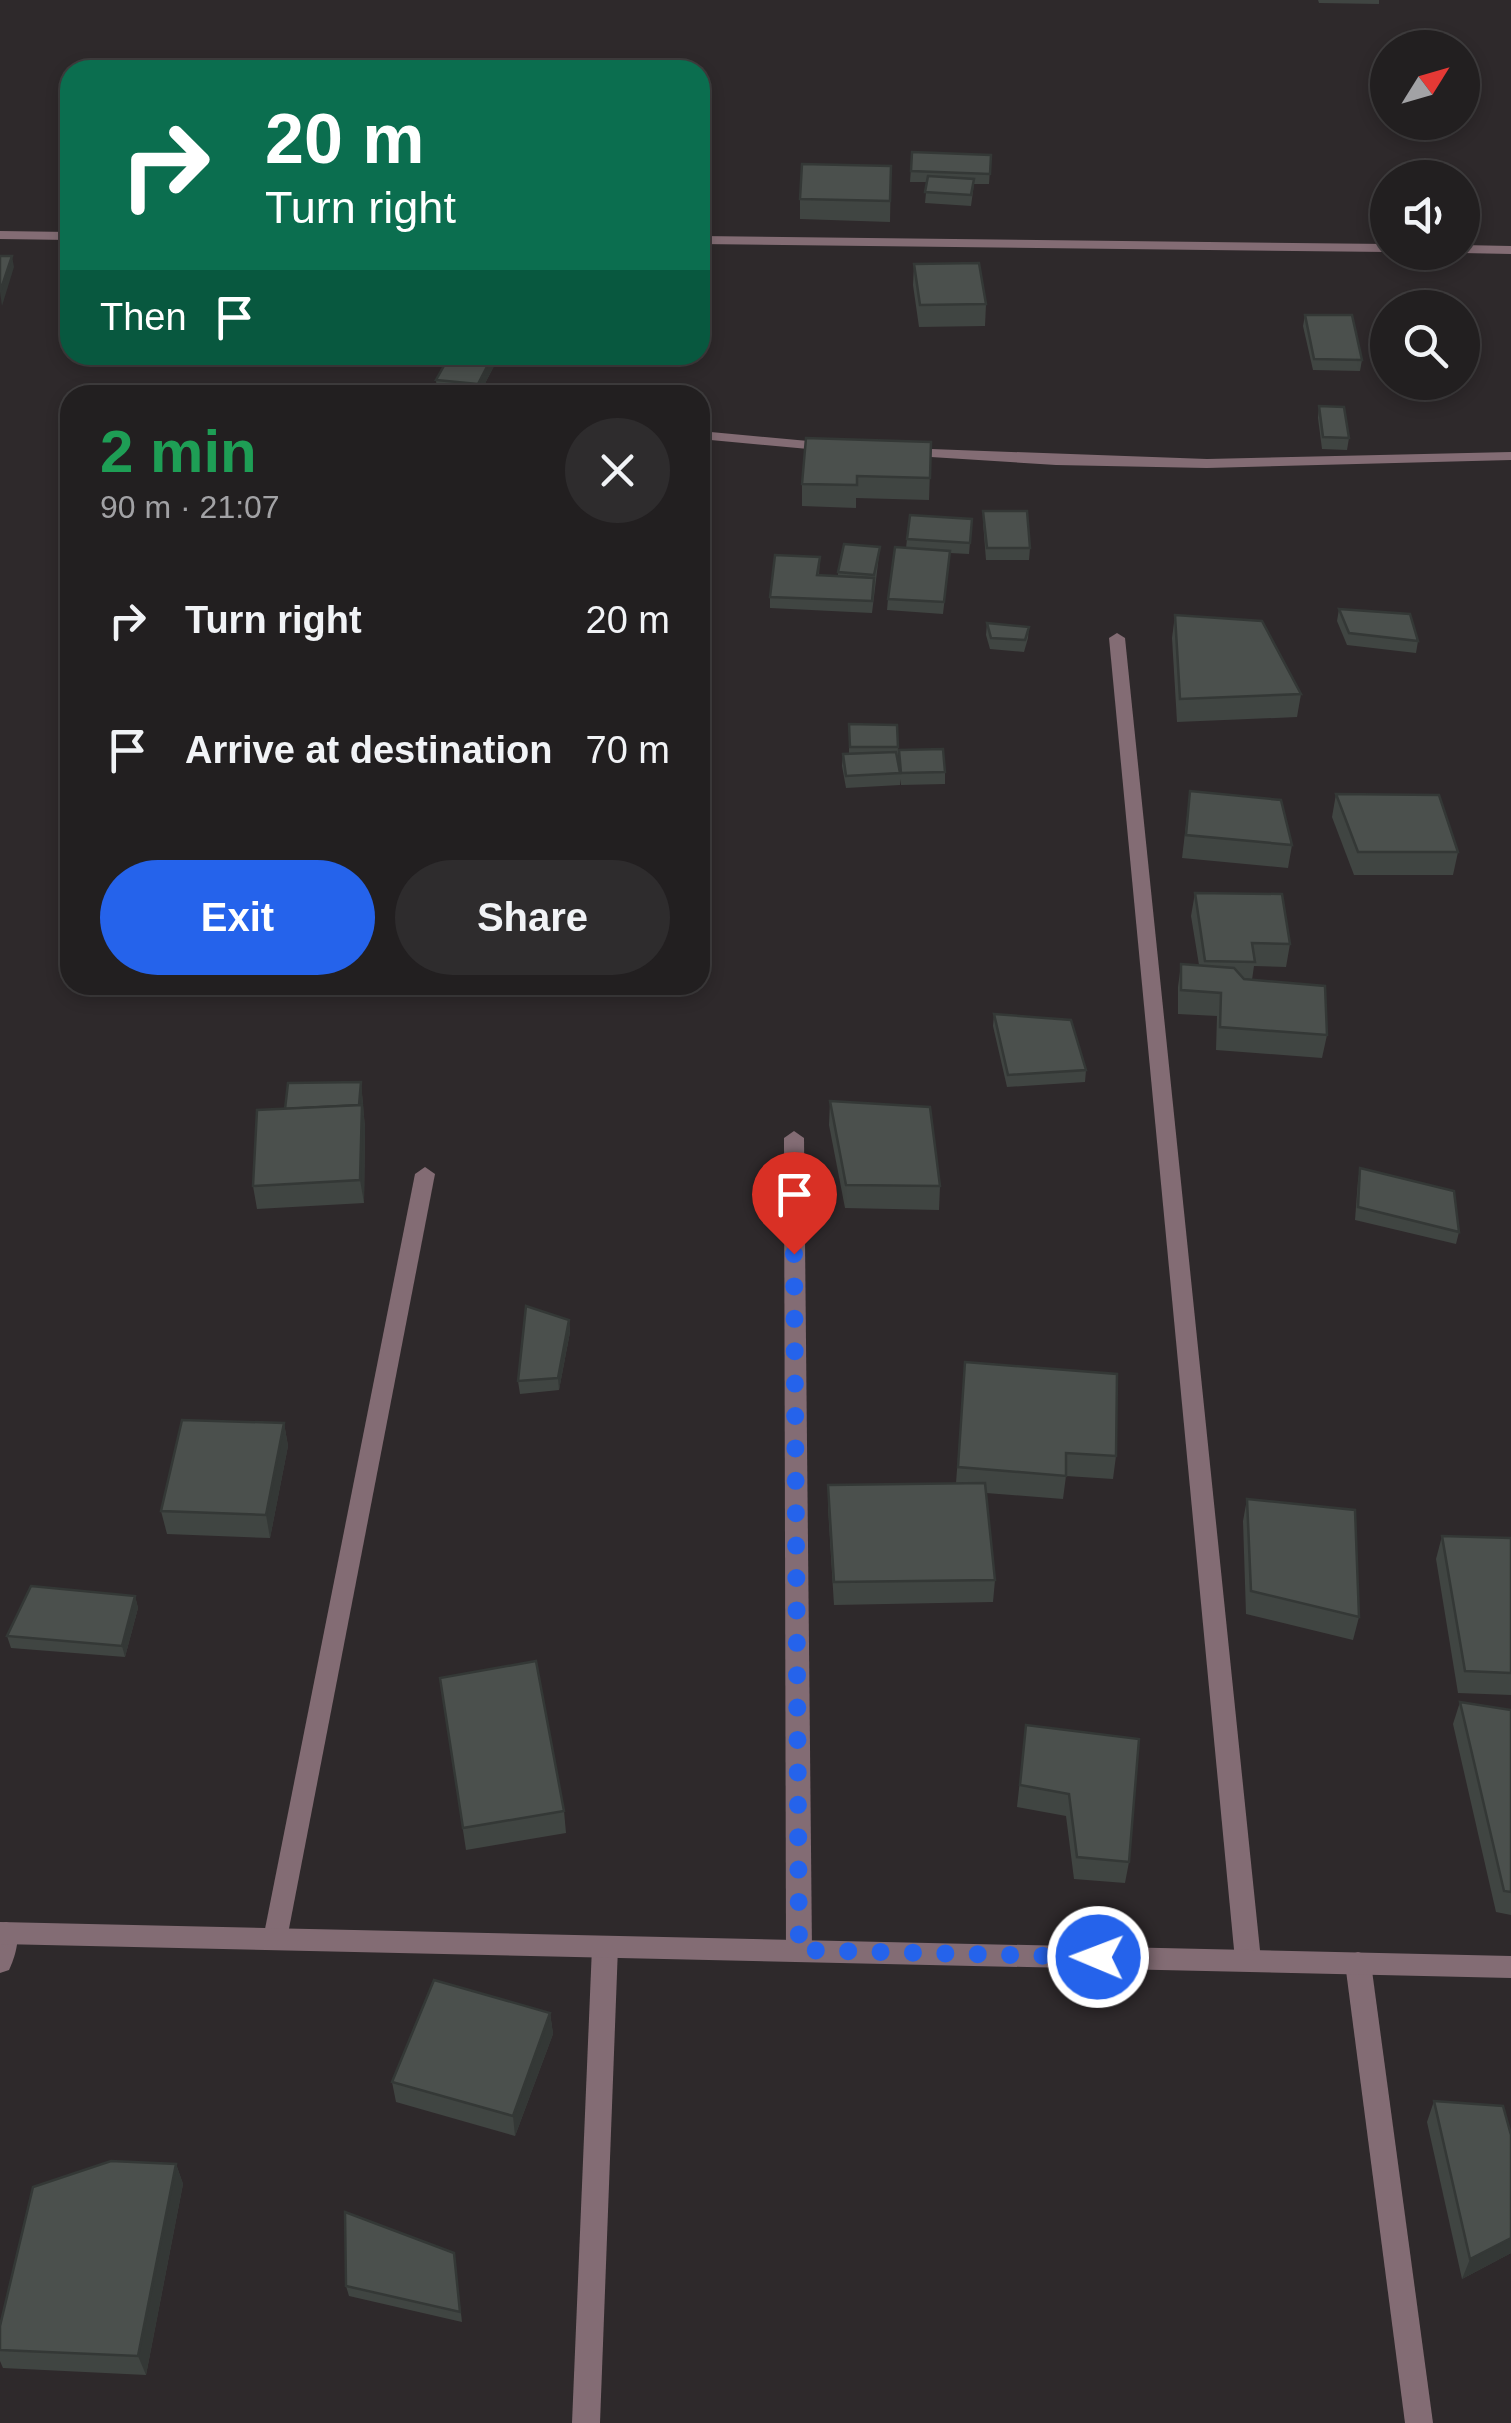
<!DOCTYPE html>
<meta charset="utf-8">
<style>
:root{--surface:#221f20;--page:#2e2c2d;--text:#f1f3f6;--muted:#a2a2a5;--line:#3f3d3e;--accent:#2563eb}
body{margin:0;font-family:Helvetica,sans-serif;background:var(--page);color:var(--text);height:100vh;display:flex;flex-direction:column;font-size:38px;white-space:nowrap}
*{box-sizing:border-box;margin:0}
p{font-size:32px;color:var(--muted)}
.icon{flex:none;width:55px;height:55px;fill:none;stroke:currentColor;stroke-width:2;stroke-linecap:round;stroke-linejoin:round}
.map{position:relative;flex:1;overflow:hidden}
.details{position:absolute;left:60px;top:385px;width:650px;height:610px;display:flex;flex-direction:column;background:var(--surface);border-radius:30px;box-shadow:0 5px 15px #0003,0 0 0 2px var(--line)}
.details>*{flex:none}
.banner{position:absolute;left:60px;top:60px;width:650px;height:305px;border-radius:30px;box-shadow:0 5px 15px #0003,0 0 0 2px var(--line);background:#0b6e4f;color:#fff;overflow:hidden}
.needle{width:65px;rotate:53deg}
.tools{position:absolute;left:1370px;top:30px;display:grid;gap:20px}
.tools a{display:grid;place-items:center;width:110px;height:110px;border-radius:50%;background:var(--surface);box-shadow:0 5px 15px #0003,0 0 0 2px var(--line);font-size:50px}
.pin{position:absolute;display:grid;place-items:center;width:85px;height:85px;color:#fff;margin:-102px -42px;border-radius:50% 50% 50% 0;rotate:-45deg;box-shadow:0 0 10px #0007}
.pin .icon{rotate:45deg}
.me{position:absolute;width:110px;margin:-55px;rotate:271deg;stroke-linejoin:round;filter:drop-shadow(0 0 8px #0008)}
.turn{display:flex;align-items:center;gap:35px;height:210px;padding:0 40px;font-size:45px}
.turn .icon{width:130px;height:130px;stroke-width:2.5}
.turn b{display:block;font-size:70px;line-height:85px}
.then{display:flex;align-items:center;height:95px;padding:0 40px;background:#0003;gap:20px;font-size:38px}
.round{display:grid;place-items:center;flex:none;width:105px;height:105px;border-radius:52px;background:var(--page)}
.head{display:flex;align-items:center;justify-content:space-between;height:170px;padding:0 40px}
h1{font-size:60px;font-weight:700;line-height:75px;color:#1e9e55}
.button{display:flex;gap:20px;margin-top:auto;padding:20px 40px}
.button a{flex:1;height:115px;border-radius:60px;background:var(--accent);color:#fff;font-size:40px;font-weight:700;line-height:115px;text-align:center}
.button a+a{background:var(--page);color:var(--text)}
ul{padding:0;list-style:none}
li{display:flex;align-items:center;gap:30px;height:130px;padding:0 40px}
li div{flex:1}
li b{display:block;font-size:38px}
li em{font-style:normal}
.map>svg:first-child{display:block}
.lines{fill:none;stroke-linecap:round;stroke-linejoin:round}
.minor{fill:#836c74;fill-rule:evenodd}
.tertiary{fill:#836c74;fill-rule:evenodd}
.wall{fill:#404542}
.shaded-wall{fill:#343836}
.building{fill:#4b504d;stroke:#343836;stroke-width:2.5}
.route{stroke:#2563eb;stroke-width:18;stroke-dasharray:0 32.4}
</style>
<div class="map">
<svg width="1511" height="2423" viewBox="0 0 1511 2423">
<rect width="100%" height="100%" fill="#2e292b"/>
<g class="lines">
<g class="minor">
<path d="M0 231 70 232V240L0 239Z"/>
<path d="M700 236 1388 244V252L700 244Z"/>
<path d="M1462 245 1511 246V254L1462 253Z"/>
<path d="M700 431 830 443 837 447 830 451 700 439Z"/>
<path d="M904 448 1207 459 1511 452V460L1207 468 1056 465 899 455 897 452Z"/>
<path d="M1117 633 1125 638 1261 1960 1257 1968 1248 1971 1239 1968 1235 1960 1109 638Z"/>
<path d="M794 1131 804 1138 812 1950 808 1958 799 1961 790 1958 786 1950 784 1138Z"/>
<path d="M425 1167 435 1174 287 1939 284 1947 275 1950 266 1947 263 1939 415 1174Z"/>
<path d="M6 1922 15 1925C21 1938 15 1957 9 1970L0 1973V1924Z"/>
<path d="M605 1936 614 1939 618 1947 600 2423H572L592 1947 596 1939Z"/>
<path d="M1358 1952 1367 1955 1371 1963 1433 2423H1405L1345 1963 1349 1955Z"/>
</g>
<path class="tertiary" d="M0 1922 1511 1956V1978L0 1944Z"/>
</g>
<g class="wall">
<path d="M1318 0H1379V4L1319 3Z"/>
<path d="M912 152 991 155 989 184H974L971 206 925 203 927 182H910Z"/>
<path d="M891 166 890 222 800 219V199Z"/>
<path d="M914 264 986 304 985 326 919 327 913 285Z"/>
<path d="M1305 315 1362 360 1360 371 1313 370 1303 326Z"/>
<path d="M494 366 479 395 437 391 436 380Z"/>
<path d="M1319 406 1349 438 1347 450 1322 449 1318 418Z"/>
<path d="M931 442 929 500 856 498V508L802 506V484Z"/>
<path d="M983 511 1030 548 1029 560H986L983 522Z"/>
<path d="M972 519 969 554 950 553 943 614 887 610 888 599 906 548 907 539Z"/>
<path d="M880 547 872 613 770 608V597L820 557 819 575 838 576V572Z"/>
<path d="M1339 609 1418 641 1416 653 1347 645 1337 621Z"/>
<path d="M1175 615 1301 694 1297 717 1177 722 1172 638Z"/>
<path d="M987 623 1029 627 1028 638 1024 652 990 649 986 635Z"/>
<path d="M849 724 898 747 899 764V750L945 772V784L901 785 900 779V785L846 788 842 766 843 754H849Z"/>
<path d="M1190 791 1292 845 1288 868 1182 858Z"/>
<path d="M1336 794 1458 852 1453 875H1354L1332 817Z"/>
<path d="M1195 893 1290 944 1286 967 1254 966 1252 980 1327 1035 1322 1058 1216 1050 1217 1016 1178 1014V987L1181 964 1199 965 1191 916Z"/>
<path d="M994 1014 1086 1070 1085 1082 1007 1087 993 1026Z"/>
<path d="M361 1082 365 1128 364 1203 257 1209 253 1186 285 1109Z"/>
<path d="M830 1101 940 1186 939 1210 845 1208 829 1125Z"/>
<path d="M1360 1168 1459 1232 1456 1244 1355 1220 1358 1180Z"/>
<path d="M569 1320 570 1332 559 1390 520 1394 518 1381Z"/>
<path d="M965 1362 1116 1456 1113 1479 1066 1476 1063 1499 986 1493 995 1580 993 1602 834 1605 828 1508V1485L956 1483Z"/>
<path d="M284 1423 288 1446 270 1538 167 1534 161 1511Z"/>
<path d="M1247 1499 1359 1617 1353 1640 1246 1614 1243 1521Z"/>
<path d="M1442 1536 1511 1538V1695L1458 1693 1436 1559Z"/>
<path d="M135 1596 138 1608 125 1657 11 1648 7 1636Z"/>
<path d="M440 1678 564 1811 566 1833 466 1850Z"/>
<path d="M1460 1702 1511 1710V1915L1496 1912 1453 1724Z"/>
<path d="M1026 1725 1129 1862 1125 1883 1074 1879 1066 1816 1017 1807Z"/>
<path d="M550 2013 553 2034 515 2136 396 2102 392 2082Z"/>
<path d="M1434 2101 1511 2253 1462 2279 1427 2122Z"/>
<path d="M176 2164 183 2184 146 2375 3 2368 0 2361V2326Z"/>
<path d="M454 2253 462 2322 349 2296 346 2286Z"/>
</g>
<g class="shaded-wall">
<path d="M12 256 14 267 2 306 0 292Z"/>
<path d="M494 355V366L479 395 478 384Z"/>
<path d="M361 1082 365 1128 364 1203 360 1180 359 1109Z"/>
<path d="M569 1320 570 1332 559 1390 558 1378Z"/>
<path d="M284 1423 288 1446 270 1538 266 1515Z"/>
<path d="M135 1596 138 1608 125 1657 122 1646Z"/>
<path d="M550 2013 553 2034 515 2136 513 2116Z"/>
<path d="M176 2164 183 2184 146 2375 138 2356Z"/>
<path d="M1511 2238V2253L1462 2279 1470 2259Z"/>
</g>
<g class="building">
<path d="M912 152 991 155 990 174 911 171Z"/>
<path d="M802 164 891 166 890 201 800 199Z"/>
<path d="M928 176 974 179 971 195 925 192Z"/>
<path d="M0 256H12L0 292Z"/>
<path d="M979 263 986 304 920 305 914 264Z"/>
<path d="M1305 315H1352L1362 360 1314 359Z"/>
<path d="M450 355H493L478 384 436 380Z"/>
<path d="M1319 406 1344 407 1349 438 1323 437Z"/>
<path d="M806 438 931 442 930 478 857 476V485L802 484Z"/>
<path d="M983 511H1027L1030 548H987Z"/>
<path d="M910 515 972 519 970 543 907 539Z"/>
<path d="M844 544 880 547 874 575 838 572Z"/>
<path d="M895 547 950 551 944 602 888 599Z"/>
<path d="M775 555 820 557 817 575 874 578 872 601 770 597Z"/>
<path d="M1339 609 1410 614 1418 641 1349 633Z"/>
<path d="M1175 615 1262 621 1301 694 1180 699Z"/>
<path d="M987 623 1029 627 1025 640 991 638Z"/>
<path d="M849 724 897 725 898 747H850Z"/>
<path d="M943 749 945 772 901 773 899 750Z"/>
<path d="M896 752 900 773 846 776 843 754Z"/>
<path d="M1190 791 1281 800 1292 845 1186 835Z"/>
<path d="M1336 794 1439 795 1458 852H1358Z"/>
<path d="M1195 893 1282 894 1290 944 1252 943 1255 962 1205 961Z"/>
<path d="M1181 964 1234 968 1244 979 1325 986 1327 1035 1220 1027 1221 993 1181 990Z"/>
<path d="M994 1014 1071 1020 1086 1070 1008 1075Z"/>
<path d="M361 1082 359 1105 285 1109 288 1083Z"/>
<path d="M830 1101 930 1107 940 1186 846 1185Z"/>
<path d="M362 1105 360 1180 253 1186 257 1110Z"/>
<path d="M1360 1168 1454 1191 1459 1232 1358 1207Z"/>
<path d="M526 1306 569 1320 558 1378 518 1381Z"/>
<path d="M965 1362 1117 1374 1116 1456 1066 1453V1476L958 1467Z"/>
<path d="M182 1420 284 1423 266 1515 161 1511Z"/>
<path d="M985 1483 995 1580 834 1582 828 1485Z"/>
<path d="M1247 1499 1355 1510 1359 1617 1251 1591Z"/>
<path d="M1442 1536 1511 1538V1673L1465 1671Z"/>
<path d="M31 1586 135 1596 122 1646 7 1636Z"/>
<path d="M536 1661 564 1811 463 1828 440 1678Z"/>
<path d="M1460 1702 1511 1710V1892L1504 1891Z"/>
<path d="M1026 1725 1139 1739 1129 1862 1077 1857 1069 1794 1020 1785Z"/>
<path d="M434 1980 550 2013 513 2116 392 2082Z"/>
<path d="M1434 2101 1503 2106 1511 2135V2238L1470 2259Z"/>
<path d="M111 2161 176 2164 138 2356 0 2350V2326L33 2187Z"/>
<path d="M345 2212 454 2253 460 2312 346 2286Z"/>
</g>
<g class="lines">
<path class="route" d="M794 1254 799 1950 1098 1957"/>
</g>
</svg>
<div class="tools">
<a><svg class="needle" viewBox="-14 -14 28 28"><path d="M0-13l5 13h-10z" fill="#e53935"/><path d="M0 13l5-13h-10z" fill="#a2a2a5"/></svg></a>
<a><svg class="icon" aria-label="sound" viewBox="0 0 24 24"><path d="M4 9h4l5-4v14l-5-4H4zM17 9q2 3 0 6"/></svg></a>
<a><svg class="icon" aria-label="search" viewBox="0 0 24 24"><circle cx="10" cy="10" r="6"/><path d="M15 15l6 6"/></svg></a>
</div>
<div class="pin" style="left:794px;top:1254px;background:#d93025"><svg class="icon" aria-label="arrive" viewBox="0 0 24 24"><path d="M6 21V4h12l-3 4 3 4H6"/></svg></div>
<svg class="me" style="left:1098px;top:1957px" viewBox="-20 -20 40 40"><circle r="17" fill="#2563eb" stroke="#fff" stroke-width="3"/><path d="M0-11L8 9 0 5-8 9z" fill="#fff"/></svg>
<div class="banner">
<div class="turn"><svg class="icon" aria-label="right" viewBox="0 0 24 24"><path d="M7 20v-9h11M14 6l5 5-5 5"/></svg><div><b>20 m</b>Turn right</div></div>
<div class="then">Then<svg class="icon" aria-label="arrive" viewBox="0 0 24 24"><path d="M6 21V4h12l-3 4 3 4H6"/></svg></div>
</div>
<section class="details">
<div class="head"><div><h1>2 min</h1><p>90 m · 21:07</p></div><a class="round"><svg class="icon" aria-label="close" viewBox="0 0 24 24"><path d="M6 6l12 12M18 6L6 18"/></svg></a></div>
<ul>
<li><svg class="icon" aria-label="right" viewBox="0 0 24 24"><path d="M7 20v-9h11M14 6l5 5-5 5"/></svg><div><b>Turn right</b></div><em>20 m</em></li>
<li><svg class="icon" aria-label="arrive" viewBox="0 0 24 24"><path d="M6 21V4h12l-3 4 3 4H6"/></svg><div><b>Arrive at destination</b></div><em>70 m</em></li>
</ul>
<div class="button"><a>Exit</a><a>Share</a></div>
</section>
</div>
